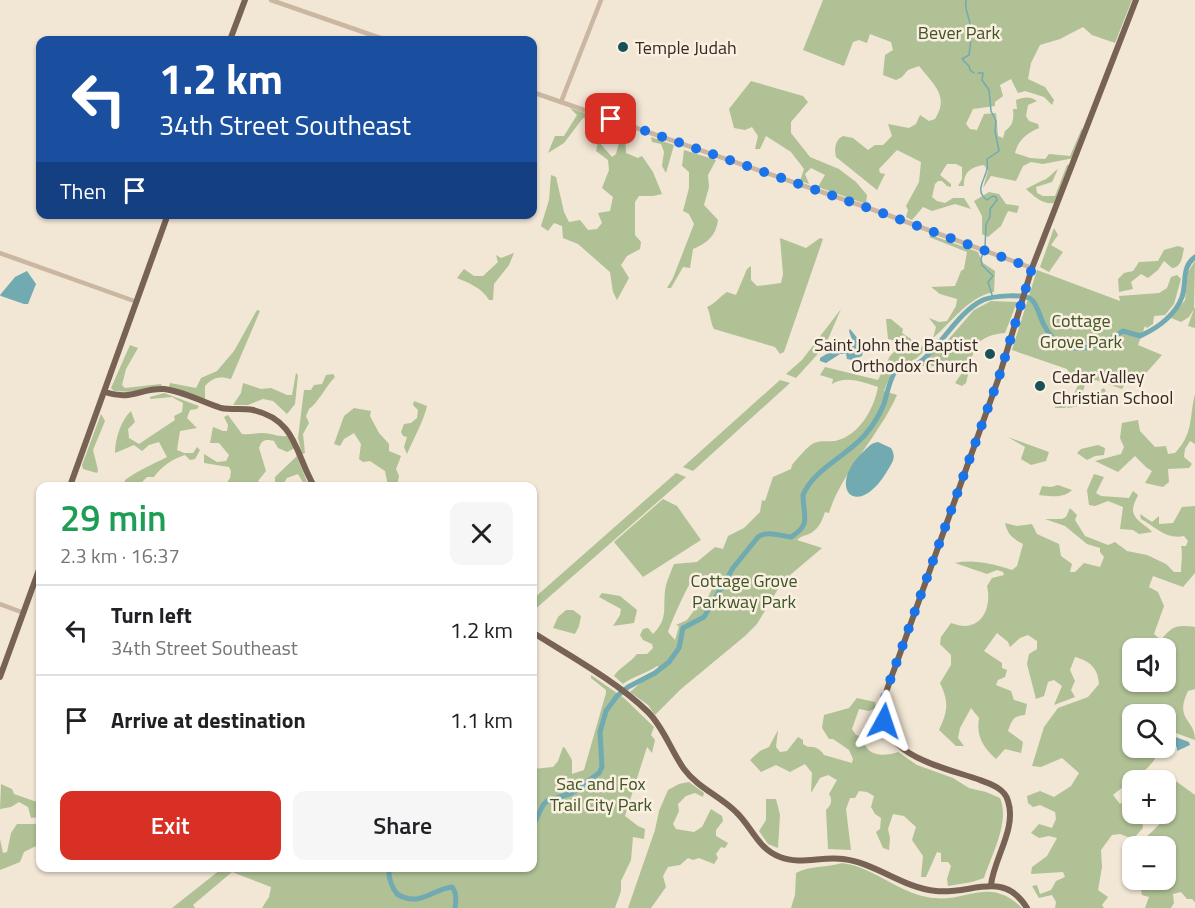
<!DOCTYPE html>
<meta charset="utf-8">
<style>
:root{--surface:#fff;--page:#f6f6f6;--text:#202124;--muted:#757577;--line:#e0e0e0;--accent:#d93025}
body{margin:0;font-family:"Titillium Web",sans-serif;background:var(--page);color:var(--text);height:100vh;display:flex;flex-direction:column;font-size:22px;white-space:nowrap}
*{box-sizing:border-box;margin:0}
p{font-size:20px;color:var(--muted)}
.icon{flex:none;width:33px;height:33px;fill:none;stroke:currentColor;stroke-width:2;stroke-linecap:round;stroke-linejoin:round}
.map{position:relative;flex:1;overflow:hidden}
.panel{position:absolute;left:36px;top:482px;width:501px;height:390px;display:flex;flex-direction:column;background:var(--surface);border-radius:12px;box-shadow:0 2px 4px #0004}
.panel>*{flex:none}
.banner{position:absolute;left:36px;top:36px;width:501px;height:183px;border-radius:12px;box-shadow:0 2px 4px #0004;background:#1a4fa0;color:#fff;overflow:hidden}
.fabs{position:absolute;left:1122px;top:638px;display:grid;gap:12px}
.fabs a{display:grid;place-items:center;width:54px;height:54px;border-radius:12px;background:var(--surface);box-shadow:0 2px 4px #0004;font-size:30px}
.pin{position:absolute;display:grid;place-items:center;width:51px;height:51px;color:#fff;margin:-26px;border-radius:12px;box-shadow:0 3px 9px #0006}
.me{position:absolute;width:66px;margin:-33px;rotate:5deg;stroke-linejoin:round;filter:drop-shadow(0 0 4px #0008)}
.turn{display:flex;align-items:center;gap:21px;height:126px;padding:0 24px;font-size:27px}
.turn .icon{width:78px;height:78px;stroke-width:2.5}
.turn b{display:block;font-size:42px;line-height:51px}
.then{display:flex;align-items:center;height:57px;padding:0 24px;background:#0003;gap:12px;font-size:22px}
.round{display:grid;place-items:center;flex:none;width:63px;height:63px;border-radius:12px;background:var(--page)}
.overview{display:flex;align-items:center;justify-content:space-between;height:102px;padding:0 24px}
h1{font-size:36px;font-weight:600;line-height:45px;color:#1e9e55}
.cta{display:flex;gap:12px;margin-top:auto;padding:12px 24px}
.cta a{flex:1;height:69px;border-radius:12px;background:var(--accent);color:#fff;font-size:24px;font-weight:600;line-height:69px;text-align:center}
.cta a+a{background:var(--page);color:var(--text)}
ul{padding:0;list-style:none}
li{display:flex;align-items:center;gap:18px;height:90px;padding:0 24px;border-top:2px solid var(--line)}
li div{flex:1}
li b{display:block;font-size:22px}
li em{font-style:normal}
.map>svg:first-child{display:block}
.green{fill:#b0c195;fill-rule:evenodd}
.water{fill:#72aab1}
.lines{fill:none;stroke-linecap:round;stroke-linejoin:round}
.stream{stroke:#72aab1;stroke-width:1.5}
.river{stroke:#72aab1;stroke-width:5}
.minor{stroke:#cab6a1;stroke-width:4.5}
.major{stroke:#776254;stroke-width:6}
.route{stroke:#1a73e8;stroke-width:10;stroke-dasharray:0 18}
.poi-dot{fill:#185058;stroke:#faf0e1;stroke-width:2}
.labels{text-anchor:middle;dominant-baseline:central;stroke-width:5;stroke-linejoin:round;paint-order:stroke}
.park-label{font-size:18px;fill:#405426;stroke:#faf0e1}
.poi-label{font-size:18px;fill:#342a24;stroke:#faf0e1;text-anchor:start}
</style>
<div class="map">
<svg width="1195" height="908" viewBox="0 0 1195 908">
<rect width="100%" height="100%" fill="#f2e6d5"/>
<g class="green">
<path d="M823 0H1132L1115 43 1092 35 1083 27 1060 39 1040 45 1031 63 1028 79 1045 87 1054 100 1052 105 1044 97 1025 91 1018 93 1011 79 1000 85 1003 96 995 102V106L973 109 966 124 970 129 977 130 984 114 996 113 998 136 1003 138 1005 131C1013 125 1014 120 1013 109H1017L1016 100C1024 97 1030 96 1037 101L1028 105 1026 116 1029 121 1038 124 1039 128C1027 133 1018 140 1015 153L1030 158 1045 159 1049 154 1070 156 1082 128 1083 132 1074 158 1043 164 1031 162 1023 166 1016 181 991 176 983 188 988 171 984 165C971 167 963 172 964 186H958L962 179V167L956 164H947L940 175 951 184V187L947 186 942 181H938L935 184 932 197 937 201 945 203 953 198H964L971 209 955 204 932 211 923 207 912 220 906 217 908 210 906 206 919 182 921 162 897 150 879 169 880 173 885 174 877 190 836 157C834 149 835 140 843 136L853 138 868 150 875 145H883L892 136 888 124 909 128 916 124 920 115 929 121 935 119C950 96 933 84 919 66L908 70 902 77 896 80 883 75 885 55 893 50 891 42 870 34 867 43 859 40 853 42 844 66 803 50Z"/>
<path d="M751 81 803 96 808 102 791 122V133L810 157 839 169 856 182 867 195 866 204 818 187 825 175 811 168 805 174 809 184 800 181 804 169 791 152 766 136 760 149H755L758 136 752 127 745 130 734 128 729 109Z"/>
<path d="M570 108 603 119 601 123 583 118 564 143 548 153 555 136H564L577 115Z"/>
<path d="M613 127 625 132 626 153 638 158 642 156 653 172 662 194 653 196H639L635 202V235L641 242 640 249 627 256 621 265 629 278 617 300 613 292 610 272 578 244 563 238 562 226 554 223 548 231 541 226 549 200 551 175 556 177 564 212 569 222 580 220 588 230 597 229 602 223 598 213 610 211 613 197 602 188 609 170 608 160 596 151 598 141 612 157 616 154 620 139Z"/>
<path d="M651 137 674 145 666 173 662 166 664 152 661 144 652 142Z"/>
<path d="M684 150 716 160 708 175 709 187 704 205 718 220C716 236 707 243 693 249L690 268 683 267 671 288H667L673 278 694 224 689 214 683 211 689 188V172L682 166Z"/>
<path d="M1072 164 1055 203C1043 205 1035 197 1026 189 1033 185 1039 182 1046 179 1051 176 1053 172 1058 169L1052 182 1036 187 1037 193 1043 196H1055L1067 165Z"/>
<path d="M989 192 999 194 1006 204 1019 206 1017 213 1008 211 1001 226 988 237 982 234V216L974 201Z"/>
<path d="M1054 228 1058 235 1051 245 1063 252 1049 272 1040 267Z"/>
<path d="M931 235 978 252 983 263 995 271 994 292C969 296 951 323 933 338L936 327 929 318 939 322 947 321 956 306 957 299 940 294 931 287 955 286 961 271 964 269 967 252 929 237Z"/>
<path d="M780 238 806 248 820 238 823 239 784 352 780 354 775 347 714 329C710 322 711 315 707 307 716 303 719 297 727 292L736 295 747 269 751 266V280L757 286 781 283 783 274Z"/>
<path d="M1178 246 1184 248C1182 257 1182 267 1172 268L1164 261 1158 270 1148 278 1141 274 1131 282 1133 289 1119 292 1118 279 1124 273 1133 271 1139 262 1158 261 1164 250Z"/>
<path d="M514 253 509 265 494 284 493 300H489C482 288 469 283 457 278L464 269 474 276H483L498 262 496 255 501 258Z"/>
<path d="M1195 261 1194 308H1195V328L1188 326 1194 309 1189 317 1181 322 1171 318 1185 300 1188 272Z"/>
<path d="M1037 270 1120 301 1119 296 1159 293 1167 288 1171 277 1177 275 1181 279 1174 304 1165 315 1154 316 1153 324 1147 328 1145 326 1138 345 1162 355 1147 372 1127 380 1122 389 1096 380 1086 382 1081 397 1087 398 1104 388 1106 391C1094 399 1082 407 1067 408L1069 403 1065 408H1055L1056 400 1064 402 1068 396 1072 398 1082 377 1069 372 1067 369 1012 350Z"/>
<path d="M991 301 1017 302 1005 333C970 336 974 354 966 383L962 386 955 383 967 366 966 362 946 368 926 365 923 366 915 363 946 342 974 310Z"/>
<path d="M841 309 825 346 796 378 786 374 802 360Z"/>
<path d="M257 310 260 311 231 379C220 376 213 377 205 386V399L169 387 170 383 196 388 201 378 217 371 234 351Z"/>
<path d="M886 319H891L903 329 902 333 911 339 912 343 926 347C918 362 907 362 893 368L884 391 897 395C879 436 841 473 829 513L825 512C822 521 819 528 811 533 805 536 802 535 797 540L822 548 789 576 778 589 757 624 745 636 681 689 655 715 648 705 630 692 659 667 657 666C646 674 633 676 623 684L614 676C620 667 630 663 637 654H647L653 648 652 644 643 640 640 635 643 629 648 628 653 634C668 619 663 610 665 591 666 582 671 572 674 564L697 562 715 547 723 549 728 536 744 528 760 512 762 500 765 501 773 477 791 469 792 465C798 458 804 450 812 444 819 440 827 442 835 441 859 436 874 409 878 387 863 382 846 375 832 384L833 379 820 375 825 367 878 380 890 356 899 347 896 341 888 339ZM720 573 708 597 701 601 687 620 676 625 679 626 672 651 675 640 668 632C670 625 688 584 692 581 698 576 713 574 720 573Z"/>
<path d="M130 345 138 348 126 369 122 385 125 388 161 384 162 386 132 392 114 391 111 388Z"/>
<path d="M296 373 298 375 295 404 287 414 273 401 263 399 248 405H233L241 393 243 383 261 389 271 388 287 395H292Z"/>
<path d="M333 374 335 377C326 386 318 403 309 409L306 416 309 423 303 434 305 453 302 454 298 438 304 390H311L314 385 322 384 326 375Z"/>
<path d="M780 380 790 383 693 471 683 467Z"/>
<path d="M164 393 199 406 197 409 190 410 187 418 197 428 180 431 177 450 184 453H193L197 447 200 450 195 459 190 460 185 455C172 459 161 467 154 477H147L138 486H124L125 480C139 470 151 465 167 457L159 442 149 445 142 451 134 445 115 453C115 439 121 420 131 411L135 422 128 429 129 438 139 444 175 420 174 416 182 412 183 403 172 397 150 399V397Z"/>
<path d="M1195 394V444L1190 441 1185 449 1184 457 1192 464 1189 468 1168 469 1169 482 1163 487 1145 483 1152 471 1147 468 1135 456 1118 472 1095 461 1121 454 1124 447 1120 438 1122 423 1138 420 1140 431 1155 447 1166 446 1168 454 1175 453C1194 433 1189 418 1195 394Z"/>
<path d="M414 401 427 406C424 420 413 440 407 454L404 447 407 437 403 436 401 432 404 424 411 423 417 418 418 410 413 405Z"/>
<path d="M354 408 371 411 370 416 379 433 389 444V451L401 456 396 469 399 476 397 486H388L385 471 370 461 363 462 359 459 361 444 354 433 344 439 340 446 334 444 344 416Z"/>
<path d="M101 414 105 421 93 450 98 470 97 473 83 469 82 465Z"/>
<path d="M228 415 242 434C249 435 255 433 262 433 271 433 278 437 287 436L295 448 287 452 278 448 274 441C265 439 262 440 259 448L266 471 258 481 263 486H252L249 482 241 486H212L211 484H226L230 478 231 471 229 467 204 463V454L217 462 226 461 229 455 219 443H210L213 427 223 431H227L228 425 224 417Z"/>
<path d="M1008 437 1049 452 1046 461 1031 465 1021 459 1025 447Z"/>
<path d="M1098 445 1105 448 1104 455 1095 456 1087 460 1077 453 1081 449Z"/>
<path d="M297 456 307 482 305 486 298 474 287 478 282 486H271L275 484V477Z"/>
<path d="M676 473 686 477 533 611V599Z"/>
<path d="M1094 474 1104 477 1096 493 1101 496 1129 498 1133 491 1138 495C1137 498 1135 501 1134 504 1129 519 1144 523 1152 532L1139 534 1133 530 1120 529 1123 507 1108 501 1095 506 1089 505 1087 490Z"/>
<path d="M1058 485 1072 490C1063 499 1050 496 1039 495L1042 486 1051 487Z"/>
<path d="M663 499 677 506 701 540 643 577 614 542Z"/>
<path d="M1195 506V573L1183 587 1153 576 1149 587 1158 592 1164 606 1154 634 1161 640C1173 625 1177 625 1195 627V689L1188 691C1174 721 1195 718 1195 740L1173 732 1166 734V714H1132V747H1160C1156 768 1128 782 1113 795L1120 804 1132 796V813H1141L1143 828 1133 839 1120 834 1112 835 1101 850 1102 867 1098 890 1108 897 1102 905 1104 908H1055L1056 902 1052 895 1039 898 1032 886 1037 885 1040 894 1051 890 1056 881 1065 877 1063 872 1031 874 1032 867 1047 856 1057 838 1049 836 1039 838 1031 833 1039 824 1052 828 1056 819 1055 812 1040 805 1033 807 1028 803 1027 796 1040 791 1054 797 1071 786 1079 773 1062 758 1041 767 1032 766 1044 727 1058 708 1088 697 1099 684C1098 668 1090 661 1075 657L1070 670 1075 681 1071 690 1075 697 1054 705 1062 686 1054 680 1048 682 1044 696 1036 699 1027 664 1029 654 1037 649V641L1028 635 1020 638 1010 647 1008 642 997 633 984 651 1002 663V668L1007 670 1005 677 998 680 996 685 1011 691 1014 700 1027 704 1025 715C1013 716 1012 720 1008 731L1023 742 1021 753 1005 749 996 759C983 747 976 736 979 718L971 708 960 728 958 738 964 746H956L939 730C948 711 949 702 940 683L951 665V655L940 644 941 637 951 623C955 624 960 626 965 626 986 625 991 602 987 586L992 578 1004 575 1003 572 997 570 987 574 955 563C974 559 993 564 1012 570L1017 566 1023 544C1012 538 1008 535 1005 523L1017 526 1032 524 1037 534 1059 544 1061 556 1072 564 1070 572H1075L1084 563 1100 567 1104 557 1100 552V548L1087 544 1065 526 1045 519H1062L1066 517 1070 508 1077 515 1075 520 1085 536 1108 545 1115 542 1127 551 1147 555 1166 564 1174 572H1181C1181 564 1183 553 1181 546H1186L1188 541 1184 536C1166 540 1156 527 1141 519L1140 514 1152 522 1159 516V524L1173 523 1182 507ZM1132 648H1166V681H1132Z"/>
<path d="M602 593 620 596 637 610 634 623 613 626 620 615 621 609 599 597Z"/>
<path d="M566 610H573L581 616 579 626 575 634 553 628 558 617Z"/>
<path d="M591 675 624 698 654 727 651 735 655 740 652 753 647 747 625 816 638 826 645 829 644 839 633 837 631 860 621 881V891L615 908H262L269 897 271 887 232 872 193 905 195 908H172L220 870 215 869 216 867H532L533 769 553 767 558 761 563 747 565 748 572 760V774L584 770 606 693V690L591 678Z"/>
<path d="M857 698 875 702 876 708 869 711 859 709 852 729 856 735 863 737C865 757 884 757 898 752L917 765 953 778 969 788 986 792 1000 798C1010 822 992 854 984 878L972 882 948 886 947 879 951 866 948 862H941V853L937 852 926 877H921L923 856 912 840 916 827 904 816 893 814 888 829 890 838 889 850 883 848 876 832 880 829 881 818 875 814 871 807 874 796 867 792 859 791 855 798H850L846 809 851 850 828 849 826 810C831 805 833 801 829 794L837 780 828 775 820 778 811 793 812 773 805 764 790 772 776 765 761 772 750 760 760 751 769 747 778 730 776 747 780 752 787 751 798 737 803 740V744L808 747C815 746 820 749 824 755L852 763 853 759 849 750 833 739H829L822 728 824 715 849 708Z"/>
<path d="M1173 779 1195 795V902L1192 899H1187L1181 892 1173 894 1174 903 1171 908H1145L1149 897 1142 895 1140 885 1144 879H1166V846H1154L1145 838C1167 819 1169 814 1167 785Z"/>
<path d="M689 782 704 793 703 797 695 793 686 796 678 804 679 811 673 824 676 829 694 832 702 827 711 809 722 816 723 821 716 830V836L728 843 725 848 721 847 716 854 718 858 714 864 699 858 693 860 688 858 680 865 668 867 663 876 666 887 651 908H628L655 830 659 811 668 790 679 784Z"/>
<path d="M1 784 12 789 14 794 40 803V817L31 818 28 807 19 802 11 807 0 809Z"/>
<path d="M766 799H776L780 815 778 848 768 844 759 831 766 820Z"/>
<path d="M17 824H40V844L24 852 20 862 0 870V839L3 853 7 852 11 833Z"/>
<path d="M842 863C873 867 896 891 927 897 966 905 988 874 1022 908H791L795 895 796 873C811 865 826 868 842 863Z"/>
</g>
<g class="water">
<path d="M27 271 36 284 28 304H24L1 296 0 295 15 277Z"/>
<path d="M850 329 859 340 856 348 863 351 862 356 852 360 847 359 846 354H840L826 363 820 361V358L828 353 842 340H846L849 347 854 346 849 331Z"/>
<path d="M878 442 891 448C897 458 892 463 886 473 856 521 826 487 863 452 868 447 871 443 878 442Z"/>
<path d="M1173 736 1189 742 1190 745 1177 751V746L1173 753 1166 743 1168 739Z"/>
</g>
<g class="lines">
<g class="stream">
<path d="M966 0C964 9 969 16 970 24 971 34 971 45 969 55L962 59 969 66 970 70 974 73"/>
<path d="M978 73H983L982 80 989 90 991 111 996 121 995 131 999 151 987 159C987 162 988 166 987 169 985 180 974 191 987 200L993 196 996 197 997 200 990 209V217L986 224 985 247 981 259 982 265 993 276 988 282 993 298"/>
</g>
<g class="river">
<path d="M532 828 543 805 547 801 572 793 599 773 602 767 600 732 606 711 617 696 628 687 655 673 669 662 679 648 683 628 704 617 733 568 758 537C767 530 780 536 791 537 812 524 803 517 803 495 814 469 845 457 864 436 872 427 879 416 884 404 887 393 889 383 894 373 902 368 912 368 920 362 942 345 958 312 983 300 992 296 1025 293 1032 300 1038 306 1040 318 1044 325 1062 361 1096 349 1123 331L1140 336 1144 334C1159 327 1176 314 1182 297 1187 283 1181 267 1195 257"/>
<path d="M389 867C388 877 391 886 397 894 420 908 432 889 452 887 457 893 456 900 455 908"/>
</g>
<g class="minor">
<path d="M271 0 386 40"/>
<path d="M532 92 874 210 1032 268"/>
<path d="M561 102 601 0"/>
<path d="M0 253 137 302"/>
<path d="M0 604 24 613"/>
</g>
<g class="major">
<path d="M230 40 245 0"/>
<path d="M105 392C133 401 139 388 164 389 183 391 202 402 221 408 232 410 243 408 253 410 297 420 295 454 314 486"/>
<path d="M70 486 168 214"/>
<path d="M532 632C570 656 616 681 648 712 664 728 671 751 684 769 698 788 720 796 736 812 752 827 758 849 780 857 800 865 822 856 843 859 876 863 903 888 936 891 971 895 1003 869 1027 908"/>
<path d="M0 677 40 567"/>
<path d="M991 885C994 858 1017 828 1008 801 1005 789 991 784 980 780 947 768 882 757 883 711 884 694 891 678 897 662L999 377 1032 268 1136 0"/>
</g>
</g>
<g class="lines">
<path class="route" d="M611 119 874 210 1032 268 999 377 887 689 883 708 884 721"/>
</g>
<g class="poi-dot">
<circle cx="623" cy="47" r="6"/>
<circle cx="990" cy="354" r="6"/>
<circle cx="1040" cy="386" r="6"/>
</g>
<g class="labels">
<g class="park-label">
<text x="959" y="32">Bever Park</text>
<text x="1081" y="320">Cottage<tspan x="1081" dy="21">Grove Park</tspan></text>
<text x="744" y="580">Cottage Grove<tspan x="744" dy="21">Parkway Park</tspan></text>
<text x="601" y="783">Sac and Fox<tspan x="601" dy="21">Trail City Park</tspan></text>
</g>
<g class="poi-label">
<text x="635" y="47">Temple Judah</text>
<text x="978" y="344" text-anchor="end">Saint John the Baptist<tspan x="978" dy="21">Orthodox Church</tspan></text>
<text x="1052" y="376">Cedar Valley<tspan x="1052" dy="21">Christian School</tspan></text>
</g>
</g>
</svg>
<div class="fabs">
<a><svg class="icon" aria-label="sound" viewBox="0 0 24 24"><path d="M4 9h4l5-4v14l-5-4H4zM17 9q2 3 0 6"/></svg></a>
<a><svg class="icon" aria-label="search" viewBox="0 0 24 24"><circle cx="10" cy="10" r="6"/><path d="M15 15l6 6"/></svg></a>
<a>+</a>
<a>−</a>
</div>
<div class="pin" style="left:611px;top:119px;background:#d93025"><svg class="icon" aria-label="arrive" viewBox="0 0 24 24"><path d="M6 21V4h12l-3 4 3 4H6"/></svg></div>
<svg class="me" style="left:884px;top:721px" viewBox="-20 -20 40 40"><path d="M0-17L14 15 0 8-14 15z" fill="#1a73e8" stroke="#fff" stroke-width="4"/></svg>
<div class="banner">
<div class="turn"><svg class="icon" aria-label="left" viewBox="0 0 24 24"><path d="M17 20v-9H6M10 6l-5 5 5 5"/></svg><div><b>1.2 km</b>34th Street Southeast</div></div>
<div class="then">Then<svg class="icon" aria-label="arrive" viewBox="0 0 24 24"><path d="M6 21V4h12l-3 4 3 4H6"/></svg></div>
</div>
<section class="panel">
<div class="overview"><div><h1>29 min</h1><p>2.3 km · 16:37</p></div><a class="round"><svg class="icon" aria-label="close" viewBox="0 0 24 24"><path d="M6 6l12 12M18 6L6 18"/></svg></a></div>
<ul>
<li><svg class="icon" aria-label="left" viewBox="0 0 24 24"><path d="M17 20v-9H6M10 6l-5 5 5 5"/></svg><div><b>Turn left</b><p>34th Street Southeast</p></div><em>1.2 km</em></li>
<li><svg class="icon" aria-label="arrive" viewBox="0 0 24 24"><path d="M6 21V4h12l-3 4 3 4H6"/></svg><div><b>Arrive at destination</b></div><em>1.1 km</em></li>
</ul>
<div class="cta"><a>Exit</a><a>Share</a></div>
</section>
</div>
